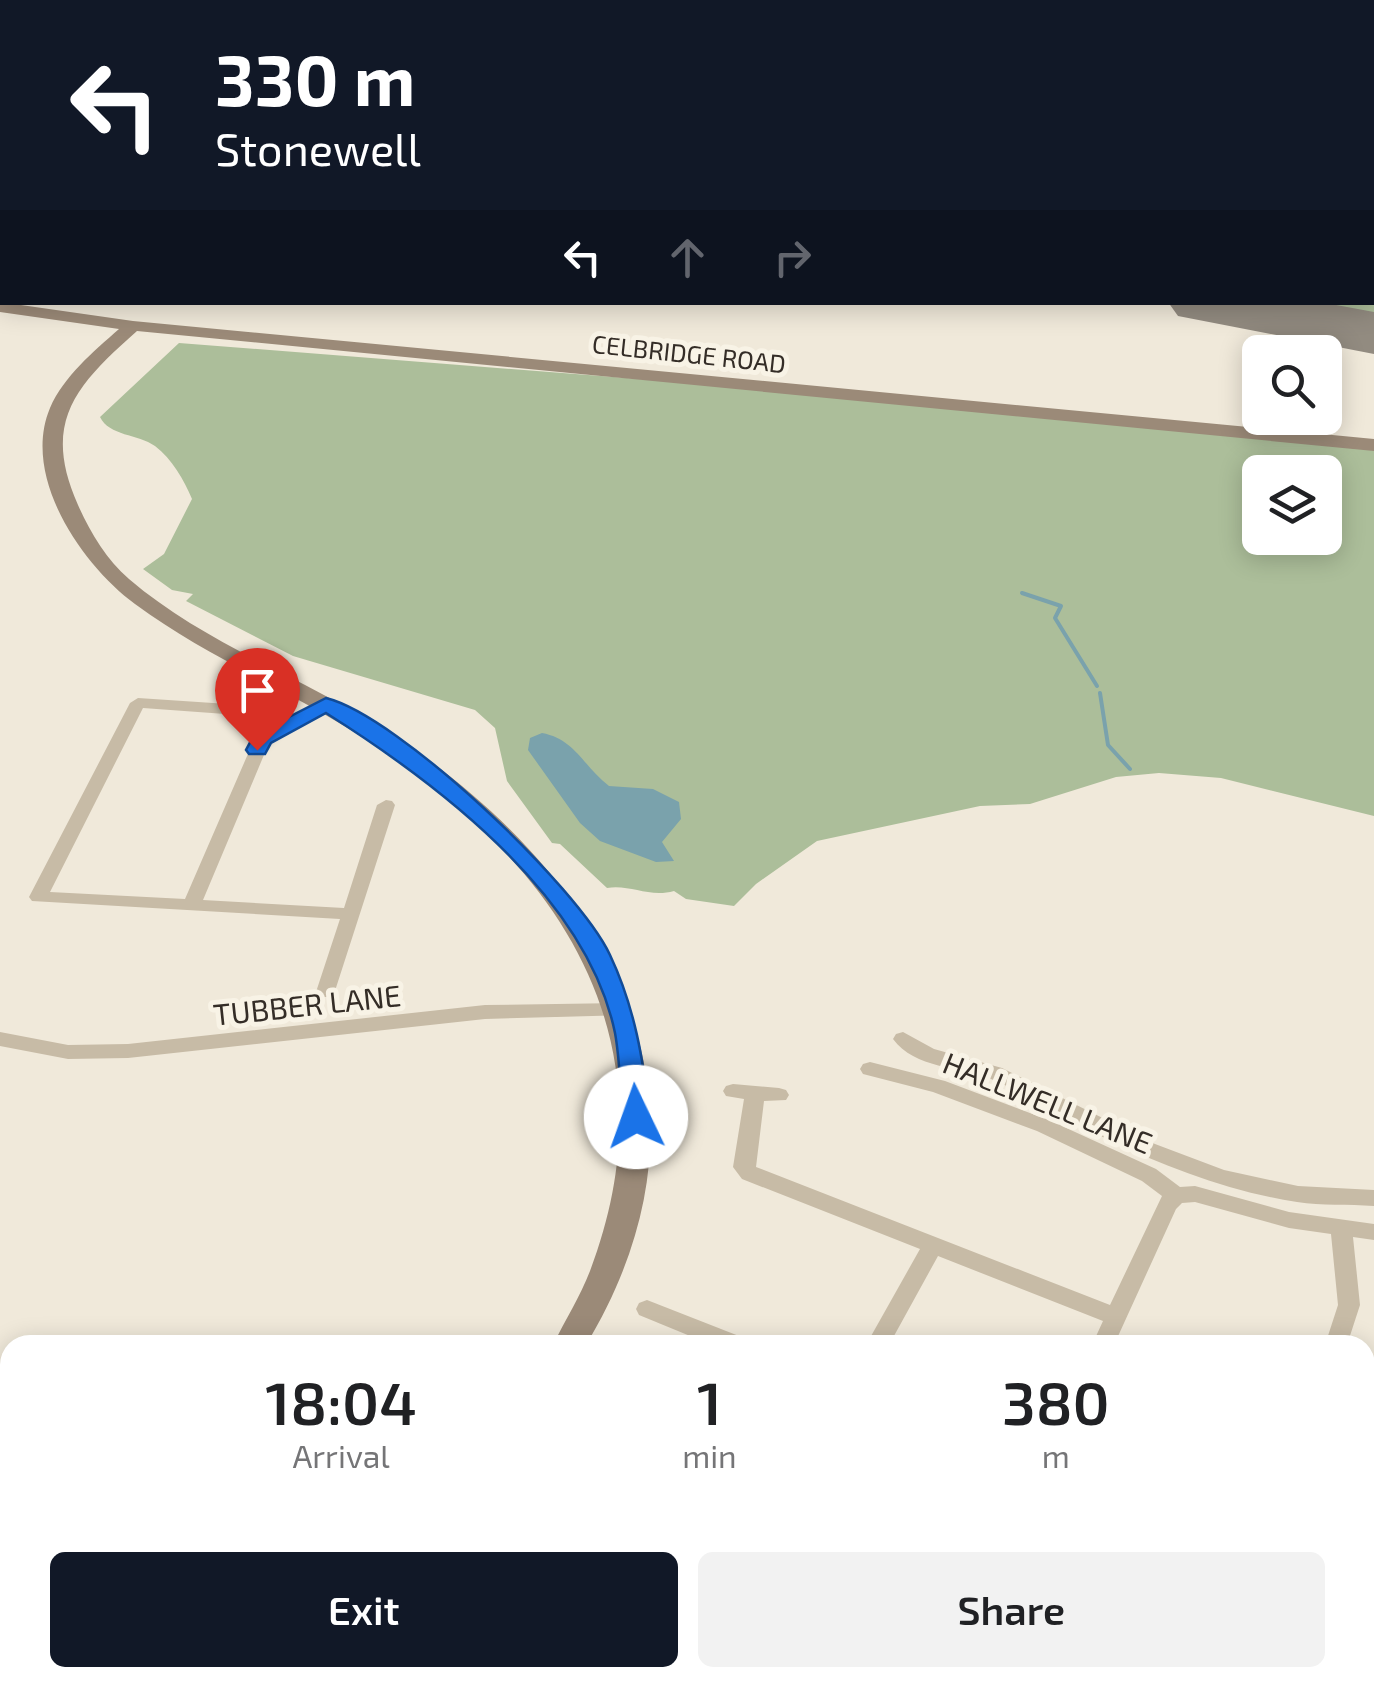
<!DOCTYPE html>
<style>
:root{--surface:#fff;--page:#f2f2f2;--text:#202124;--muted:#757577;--accent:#111827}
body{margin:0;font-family:"Exo 2",sans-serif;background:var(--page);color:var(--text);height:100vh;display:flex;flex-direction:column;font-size:38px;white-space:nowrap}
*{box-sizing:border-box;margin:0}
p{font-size:32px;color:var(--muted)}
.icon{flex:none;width:55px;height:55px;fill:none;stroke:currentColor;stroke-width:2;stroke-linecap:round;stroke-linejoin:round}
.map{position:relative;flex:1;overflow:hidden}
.side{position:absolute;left:0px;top:1335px;width:1375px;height:352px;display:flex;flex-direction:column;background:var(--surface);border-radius:30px 30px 0 0;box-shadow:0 5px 25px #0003}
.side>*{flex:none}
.hud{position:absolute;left:0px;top:0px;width:1375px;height:305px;box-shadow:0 5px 25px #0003;background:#111827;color:#fff;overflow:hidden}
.fabs{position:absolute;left:1242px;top:335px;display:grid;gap:20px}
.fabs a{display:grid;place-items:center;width:100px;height:100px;border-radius:15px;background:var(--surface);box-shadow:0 5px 25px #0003;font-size:50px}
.pin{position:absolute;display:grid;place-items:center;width:85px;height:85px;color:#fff;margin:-102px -42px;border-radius:50% 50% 50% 0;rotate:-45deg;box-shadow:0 0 10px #0007}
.pin .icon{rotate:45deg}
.me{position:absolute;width:110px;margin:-55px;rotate:357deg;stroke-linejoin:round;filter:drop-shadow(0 0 8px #0008)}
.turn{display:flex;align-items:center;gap:35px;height:210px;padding:0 50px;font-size:45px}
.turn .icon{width:130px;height:130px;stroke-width:2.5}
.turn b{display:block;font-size:70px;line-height:85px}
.lanes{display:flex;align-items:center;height:95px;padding:0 50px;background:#0003;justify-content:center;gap:50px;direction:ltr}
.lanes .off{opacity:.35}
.eta{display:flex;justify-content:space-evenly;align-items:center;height:170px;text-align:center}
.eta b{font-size:60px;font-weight:600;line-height:70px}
.cta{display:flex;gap:20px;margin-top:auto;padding:20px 50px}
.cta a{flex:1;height:115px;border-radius:15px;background:var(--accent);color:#fff;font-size:40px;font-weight:600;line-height:115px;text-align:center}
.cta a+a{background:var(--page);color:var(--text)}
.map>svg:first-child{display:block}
.green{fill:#acbe9a;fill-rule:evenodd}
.water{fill:#7aa2ac}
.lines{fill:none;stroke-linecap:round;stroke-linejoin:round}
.stream{stroke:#7aa2ac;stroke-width:4}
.taxiway{fill:#928b80;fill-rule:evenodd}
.runway{fill:#928b80;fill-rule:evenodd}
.street{fill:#c7bba6;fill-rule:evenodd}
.secondary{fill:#9b8a78;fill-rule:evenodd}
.highway{fill:#54493e;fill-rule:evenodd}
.route{fill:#1a73e8;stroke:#114b97;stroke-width:2.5}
.labels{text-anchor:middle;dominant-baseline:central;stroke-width:10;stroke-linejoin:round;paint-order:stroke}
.far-street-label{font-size:25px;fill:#342d27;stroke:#f8f3e6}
.street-label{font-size:30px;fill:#342d27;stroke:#f8f3e6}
</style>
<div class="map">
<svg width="1374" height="1686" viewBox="0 0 1374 1686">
<rect width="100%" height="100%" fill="#f0e9da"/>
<g class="green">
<path d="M1374 280V322L1263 303 1372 302Z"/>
<path d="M179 343 793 391 1374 447V816L1221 778 1159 773 1116 777 1030 804 980 806 817 841 756 884 734 906 686 899 674 891C649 898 630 884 607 888L560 844 552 843 507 781 495 728 475 710 293 656 186 601 193 594 172 590 143 569 164 554 192 499C184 480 172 459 155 446 138 434 109 436 100 417ZM1260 472H1325V538H1260Z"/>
</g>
<path class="water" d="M542 733C575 739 584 767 609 786L653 789 679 802 681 819 662 842 674 861 656 862 600 841 580 823 528 750 530 738Z"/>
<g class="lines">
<g class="stream">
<path d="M1022 593 1061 606 1055 618 1097 686"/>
<path d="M1100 693 1108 745 1130 769"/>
</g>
<g class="taxiway">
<path d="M0 38 2 39V51H0Z"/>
<rect x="0" y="147" width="2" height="14"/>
<rect x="1372" y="206" width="2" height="14"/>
<path d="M1372 263 1374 264V280L1372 279Z"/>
</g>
<path class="runway" d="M1168 302H1320L1374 312V354L1178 316Z"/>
<g class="street">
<path d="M138 698 243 705 278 724 320 701 326 699 334 704 269 743 203 900 344 908 377 805 386 800 392 801 395 805 333 997H319L316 992 340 919 32 901 29 897 130 703ZM143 708 239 715 266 731 254 740 185 899 50 892Z"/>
<path d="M621 1003 628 1005 631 1010 628 1015 485 1019 128 1058 68 1059 0 1046V1032L68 1045 128 1044 485 1005Z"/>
<path d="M903 1032 934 1049 1002 1068 1155 1144 1224 1170 1298 1186 1374 1190V1206C1348 1204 1322 1206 1297 1202 1231 1192 1168 1168 1107 1139 1068 1121 1031 1096 991 1079 959 1066 915 1069 893 1039L896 1034Z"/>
<path d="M870 1062 945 1081 1051 1121 1156 1169 1180 1187 1195 1186 1289 1212 1374 1224V1240L1353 1237 1360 1305 1347 1345H1325L1338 1305 1331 1234 1289 1228 1195 1202 1182 1203 1176 1209 1114 1345H1092L1103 1321 938 1256 889 1345H866L920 1249 742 1179 733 1167 744 1099 726 1096 723 1091 726 1086 733 1084 779 1088 786 1090 789 1095 786 1100 764 1101 756 1167 1110 1305 1162 1196 1142 1181 1037 1131 933 1092 863 1074 860 1069 863 1064Z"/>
<path d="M647 1300 744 1338 747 1345H712L639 1315 636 1309 639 1303Z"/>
<path d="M1365 1572 1374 1574V1596L1365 1594Z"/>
</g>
<g class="secondary">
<path d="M0 302 133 321 1374 439V451L137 331C76 385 41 422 78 505 90 532 106 559 129 579 205 644 304 678 388 732 608 875 735 1097 586 1345H553C565 1320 580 1297 590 1271 677 1041 562 866 370 742 294 692 208 658 135 604 82 565 21 477 50 408 64 376 93 352 119 329L0 312Z"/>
<path d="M1057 1678H1102L1106 1686H1061Z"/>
</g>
<g class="highway">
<path d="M1186 0H1208L1209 2H1188Z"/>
<path d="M1372 53H1374V63L1372 62Z"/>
</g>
</g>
<path class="route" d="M326 698C399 716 578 887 610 955 635 1008 643 1059 650 1117L646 1124H627L623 1117C620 1089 620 1060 615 1033 587 896 437 783 326 713L271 743 265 754H249L246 750 254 735Z"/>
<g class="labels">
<g class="far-street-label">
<text transform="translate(689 353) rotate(6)">CELBRIDGE ROAD</text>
</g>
<g class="street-label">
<text transform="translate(307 1004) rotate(-6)">TUBBER LANE</text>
<text transform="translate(1048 1102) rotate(22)">HALLWELL LANE</text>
</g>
</g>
</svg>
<div class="fabs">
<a><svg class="icon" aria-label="search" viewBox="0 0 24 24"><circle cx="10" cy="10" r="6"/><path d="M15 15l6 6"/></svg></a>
<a><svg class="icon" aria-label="layers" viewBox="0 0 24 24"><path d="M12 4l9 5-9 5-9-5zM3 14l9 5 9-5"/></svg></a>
</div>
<div class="pin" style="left:257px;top:750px;background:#d93025"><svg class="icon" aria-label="arrive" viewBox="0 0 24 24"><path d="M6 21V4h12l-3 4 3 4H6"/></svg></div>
<svg class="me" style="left:636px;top:1117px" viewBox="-20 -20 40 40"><circle r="19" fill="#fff"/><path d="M0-13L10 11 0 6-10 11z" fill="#1a73e8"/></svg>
<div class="hud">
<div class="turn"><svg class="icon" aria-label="left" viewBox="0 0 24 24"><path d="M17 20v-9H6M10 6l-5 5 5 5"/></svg><div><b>330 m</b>Stonewell</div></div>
<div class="lanes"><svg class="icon" aria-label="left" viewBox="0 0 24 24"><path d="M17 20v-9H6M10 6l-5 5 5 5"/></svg><svg class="icon off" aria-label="ahead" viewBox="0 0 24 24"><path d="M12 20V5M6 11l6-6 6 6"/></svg><svg class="icon off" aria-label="right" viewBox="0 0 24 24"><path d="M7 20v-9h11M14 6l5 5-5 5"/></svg></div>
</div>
<section class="side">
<div class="eta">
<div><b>18:04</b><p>Arrival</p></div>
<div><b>1</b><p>min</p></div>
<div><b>380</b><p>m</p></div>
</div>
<div class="cta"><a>Exit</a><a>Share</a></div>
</section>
</div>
